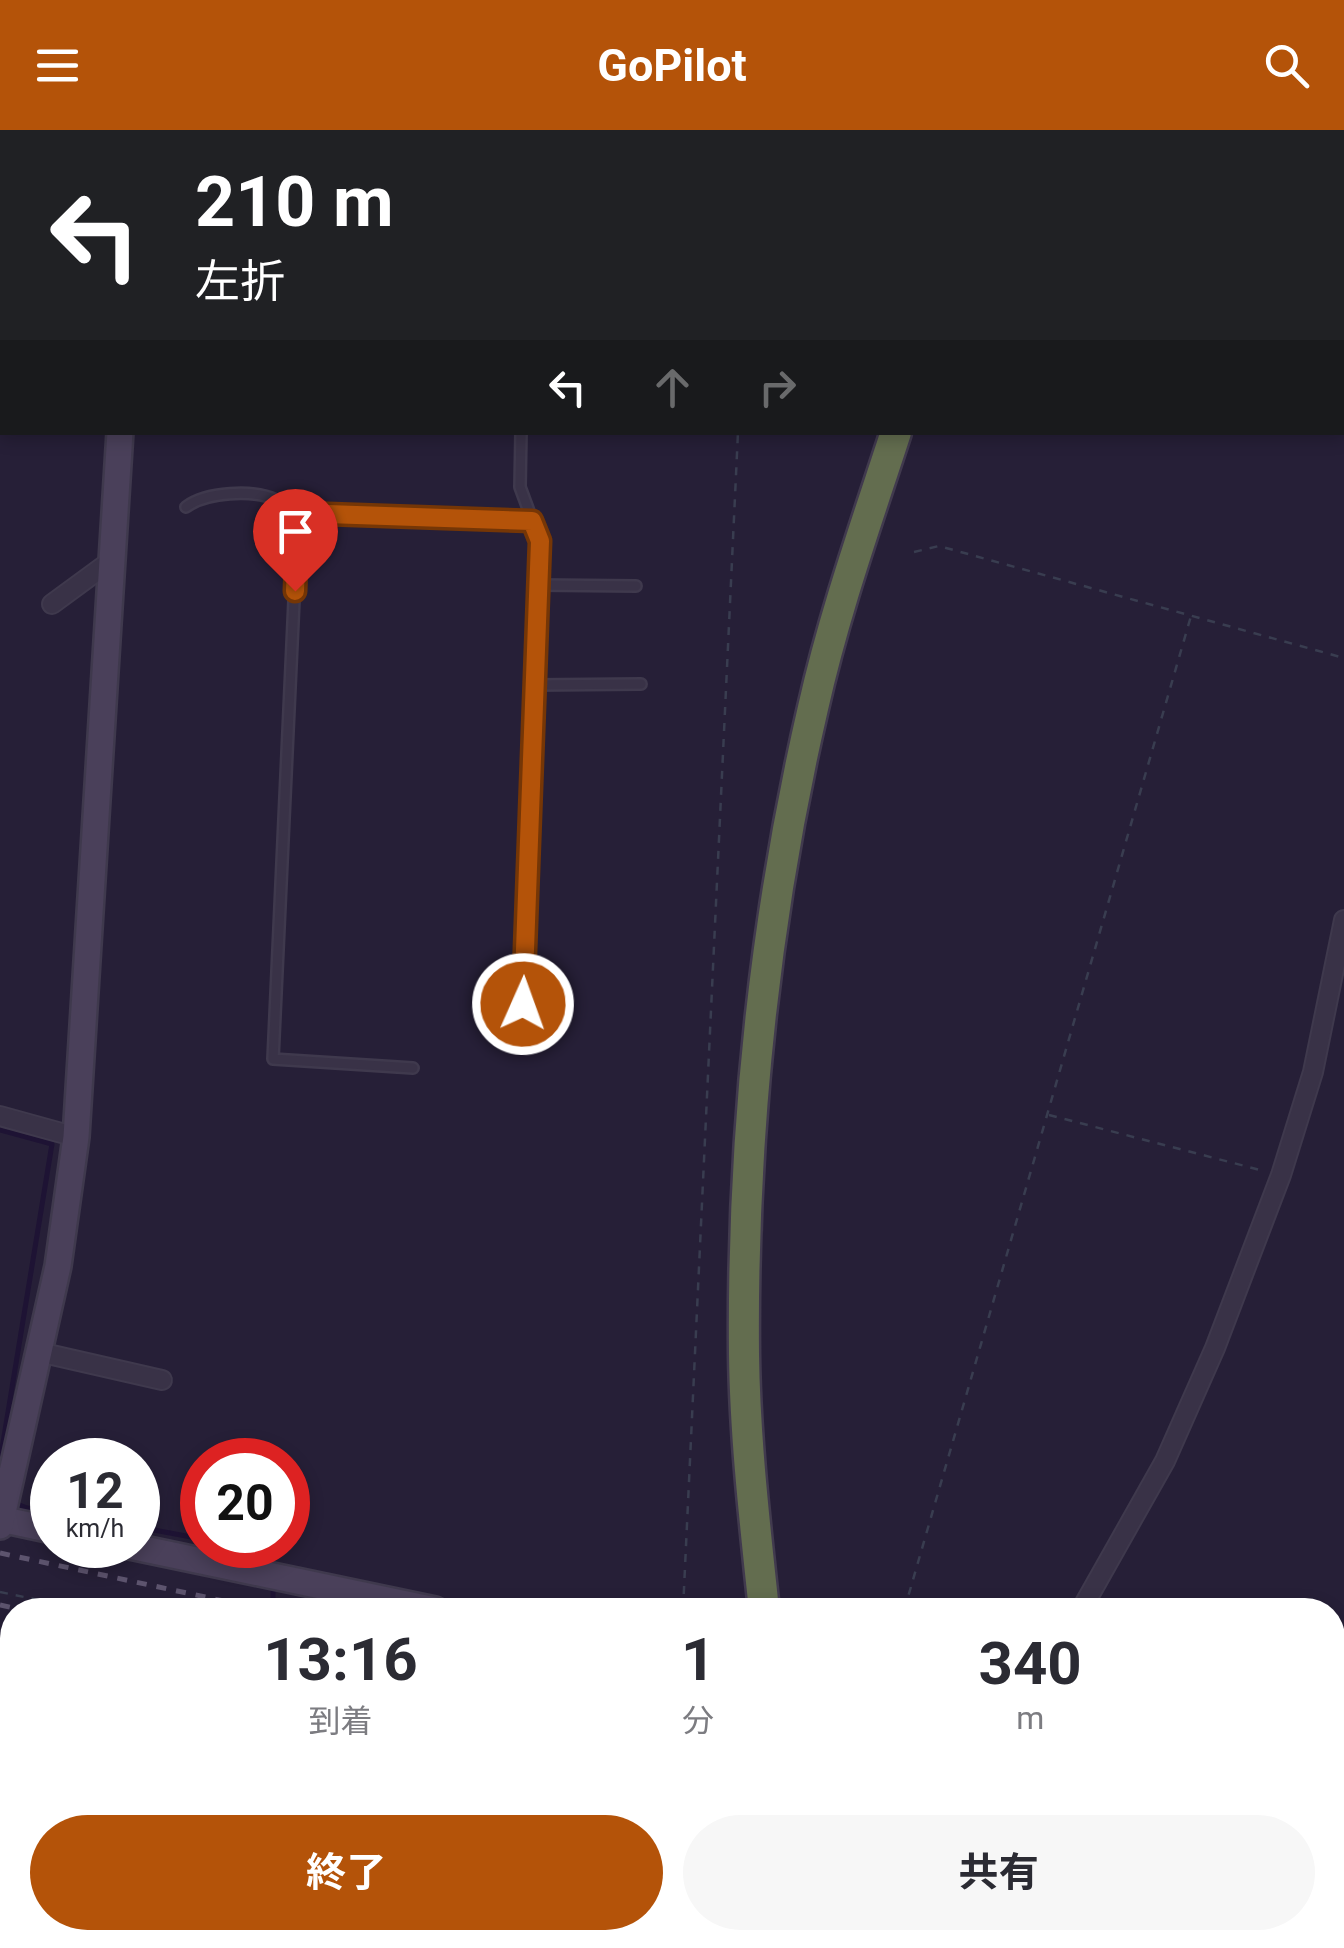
<!DOCTYPE html>
<html lang="ja">
<meta charset="utf-8">
<style>
:root{--surface:#fff;--page:#f7f7f7;--text:#2b2b33;--muted:#7c7c81;--accent:#b45309}
body{margin:0;font-family:Roboto,"Noto Sans JP",sans-serif;background:var(--page);color:var(--text);height:100vh;display:flex;flex-direction:column;font-size:38px;white-space:nowrap}
*{box-sizing:border-box;margin:0}
p{font-size:32px;color:var(--muted)}
.icon{flex:none;width:55px;height:55px;fill:none;stroke:currentColor;stroke-width:2;stroke-linecap:round;stroke-linejoin:round}
.map{position:relative;flex:1;overflow:hidden}
.panel{position:absolute;left:0px;top:1468px;width:1345px;height:352px;display:flex;flex-direction:column;background:var(--surface);border-radius:40px 40px 0 0;box-shadow:0 5px 15px #0003}
.panel>*{flex:none}
.top-card{position:absolute;left:0px;top:0px;width:1345px;height:305px;box-shadow:0 5px 15px #0003;background:#202124;color:#fff;overflow:hidden}
.speed{position:absolute;left:30px;top:1308px;display:flex;gap:20px;font-size:50px;font-weight:700;text-align:center}
.speed>*{display:grid;place-content:center;width:130px;height:130px;border-radius:50%;background:var(--surface);box-shadow:0 5px 15px #0003;line-height:1}
.speed small{font-size:25px;font-weight:400}
.speed .limit{border:15px solid #d22;background:#fff;color:#111}
.pin{position:absolute;display:grid;place-items:center;width:85px;height:85px;color:#fff;margin:-102px -42px;border-radius:50% 50% 50% 0;rotate:-45deg;box-shadow:0 0 10px #0007}
.pin .icon{rotate:45deg}
.me{position:absolute;width:110px;margin:-55px;rotate:2deg;stroke-linejoin:round;filter:drop-shadow(0 0 8px #0008)}
.turn{display:flex;align-items:center;gap:35px;height:210px;padding:0 30px;font-size:45px}
.turn .icon{width:130px;height:130px;stroke-width:2.5}
.turn b{display:block;font-size:70px;line-height:85px}
.lanes{display:flex;align-items:center;height:95px;padding:0 30px;background:#0003;justify-content:center;gap:50px;direction:ltr}
.lanes .off{opacity:.35}
.eta{display:flex;justify-content:space-evenly;align-items:center;height:170px;text-align:center}
.eta b{font-size:60px;font-weight:700;line-height:70px}
.cta{display:flex;gap:20px;margin-top:auto;padding:20px 30px}
.cta a{flex:1;height:115px;border-radius:60px;background:var(--accent);color:#fff;font-size:40px;font-weight:700;line-height:115px;text-align:center}
.cta a+a{background:var(--page);color:var(--text)}
header{display:flex;justify-content:space-between;align-items:center;height:130px;padding:0 30px;background:var(--accent);color:#fff;font-size:45px;font-weight:700}
.map>svg:first-child{display:block}
.lines{fill:none;stroke-linecap:round;stroke-linejoin:round}
.stream{stroke:#1e1334;stroke-width:5}
.lane-casing{stroke:#3f394d;stroke-width:14}
.street-casing{stroke:#3f394d;stroke-width:22}
.secondary-casing{stroke:#3f394d;stroke-width:30}
.highway-casing{stroke:#413a4e;stroke-width:35}
.path{stroke:#393d50;stroke-width:2.5;stroke-dasharray:8 8;stroke-linecap:butt}
.lane{stroke:#393247;stroke-width:9}
.street{stroke:#393247;stroke-width:18}
.secondary{stroke:#4a405a;stroke-width:25}
.highway{stroke:#636d4f;stroke-width:30}
.rail{stroke:#5d546e;stroke-width:5;stroke-dasharray:10 10;stroke-linecap:butt}
.route-casing{stroke:#753606;stroke-width:25}
.route{stroke:#b45309;stroke-width:18}
</style>
<header><svg class="icon" aria-label="menu" viewBox="0 0 24 24"><path d="M4 6h16M4 12h16M4 18h16"/></svg>GoPilot<svg class="icon" aria-label="search" viewBox="0 0 24 24"><circle cx="10" cy="10" r="6"/><path d="M15 15l6 6"/></svg></header>
<div class="map">
<svg width="1344" height="1818" viewBox="0 0 1344 1818">
<rect width="100%" height="100%" fill="#261f37"/>
<g class="lines">
<g class="stream">
<path d="M0 1000 52 1014 0 1331"/>
<path d="M12 1372 27 1378 52 1382"/>
<path d="M138 1397 202 1409"/>
<path d="M234 1415C251 1418 266 1418 271 1437"/>
<path d="M273 1452V1480"/>
<path d="M603 1808 610 1818"/>
</g>
<defs>
<g id="lane">
<path d="M521 302 520 357 540 411 523 874"/>
<path d="M186 377C206 362 253 359 276 370 284 374 291 379 298 383"/>
<path d="M538 455 636 456"/>
<path d="M535 555 641 554"/>
<path d="M413 938 273 929 298 383 532 391"/>
</g>
<g id="street">
<path d="M1310 0 1312 2"/>
<path d="M259 2 260 0"/>
<path d="M1342 45 1344 47"/>
<path d="M52 474 112 430"/>
<path d="M0 986 76 1007"/>
<path d="M39 1222 162 1250"/>
<path d="M1081 1480 1165 1331 1215 1218 1281 1045 1313 942 1344 790"/>
<path d="M1332 1668 1344 1670"/>
<path d="M916 1818 921 1808"/>
</g>
<g id="secondary">
<path d="M0 147H2"/>
<path d="M1342 181H1344"/>
<path d="M0 1389 52 1400"/>
<path d="M0 1396 58 1136 76 1007 120 302"/>
<path d="M125 1415 435 1480"/>
<path d="M0 1647 12 1650"/>
<path d="M249 1808 258 1818"/>
</g>
<g id="highway">
<path d="M969 2V0"/>
<path d="M993 2 995 0"/>
<path d="M764 1480C755 1395 745 1309 744 1224 742 1006 764 790 813 578 834 484 866 394 896 302"/>
<path d="M809 1808 812 1818"/>
</g>
</defs>
<use href="#lane" class="lane-casing"/>
<use href="#street" class="street-casing"/>
<use href="#secondary" class="secondary-casing"/>
<use href="#highway" class="highway-casing"/>
<g class="path">
<path d="M654 0 656 2"/>
<path d="M914 422 939 416 1344 528"/>
<path d="M1049 985 1264 1041"/>
<path d="M0 1462 87 1480"/>
<path d="M683 1480 738 302"/>
<path d="M908 1480 906 1474 1191 486"/>
</g>
<use href="#lane" class="lane"/>
<use href="#street" class="street"/>
<use href="#secondary" class="secondary"/>
<use href="#highway" class="highway"/>
<g class="rail">
<path d="M0 1423 266 1480"/>
<path d="M0 1475 23 1480"/>
<path d="M1332 1711 1344 1714"/>
<path d="M1332 1751 1344 1752"/>
</g>
</g>
<g class="lines">
<defs>
<path id="route" d="M295 461 298 383 532 391 540 411 523 874"/>
</defs>
<use href="#route" class="route-casing"/>
<use href="#route" class="route"/>
</g>
</svg>
<div class="speed"><div>12<small>km/h</small></div><div class="limit">20</div></div>
<div class="pin" style="left:295px;top:461px;background:#d93025"><svg class="icon" aria-label="arrive" viewBox="0 0 24 24"><path d="M6 21V4h12l-3 4 3 4H6"/></svg></div>
<svg class="me" style="left:523px;top:874px" viewBox="-20 -20 40 40"><circle r="17" fill="#b45309" stroke="#fff" stroke-width="3"/><path d="M0-11L8 9 0 5-8 9z" fill="#fff"/></svg>
<div class="top-card">
<div class="turn"><svg class="icon" aria-label="left" viewBox="0 0 24 24"><path d="M17 20v-9H6M10 6l-5 5 5 5"/></svg><div><b>210 m</b>左折</div></div>
<div class="lanes"><svg class="icon" aria-label="left" viewBox="0 0 24 24"><path d="M17 20v-9H6M10 6l-5 5 5 5"/></svg><svg class="icon off" aria-label="ahead" viewBox="0 0 24 24"><path d="M12 20V5M6 11l6-6 6 6"/></svg><svg class="icon off" aria-label="right" viewBox="0 0 24 24"><path d="M7 20v-9h11M14 6l5 5-5 5"/></svg></div>
</div>
<section class="panel">
<div class="eta">
<div><b>13:16</b><p>到着</p></div>
<div><b>1</b><p>分</p></div>
<div><b>340</b><p>m</p></div>
</div>
<div class="cta"><a>終了</a><a>共有</a></div>
</section>
</div>
